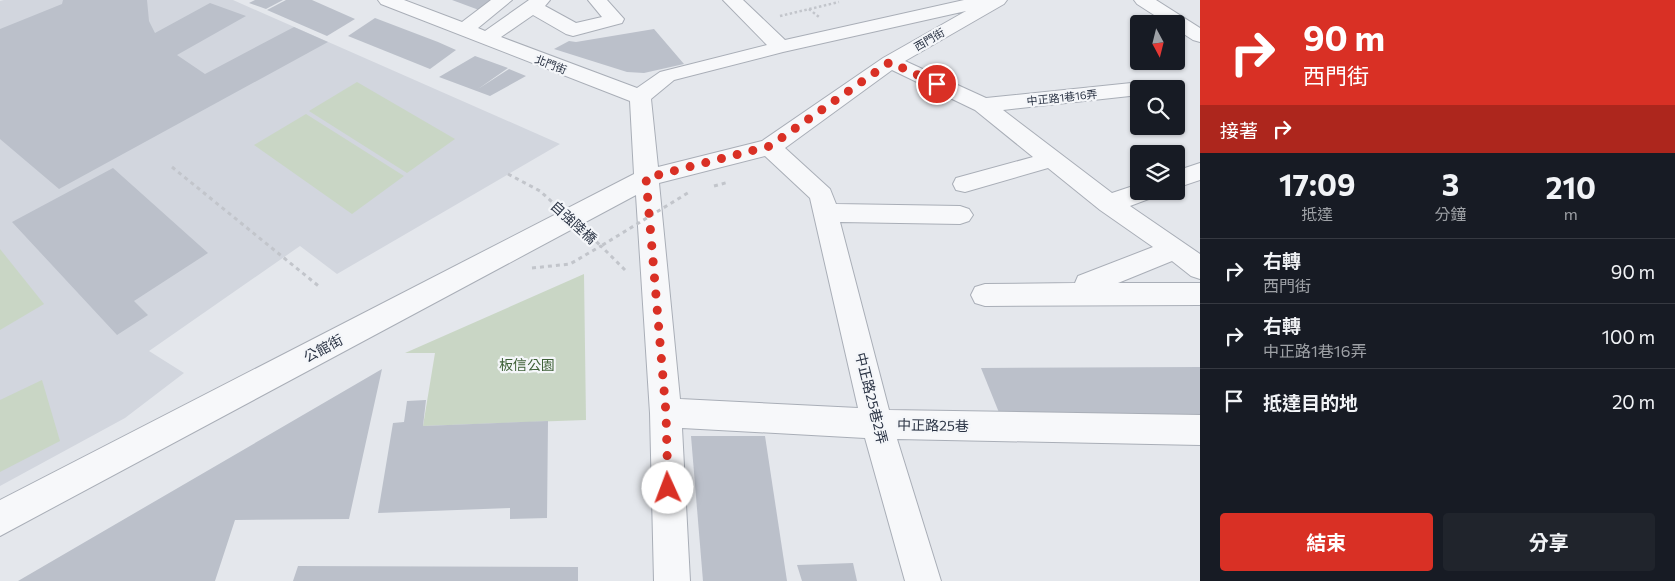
<!DOCTYPE html>
<html lang="zh-TW">
<meta charset="utf-8">
<style>
:root{--surface:#171b24;--page:#20242c;--text:#f1f3f6;--muted:#9ea1a6;--line:#363941;--accent:#d93025}
body{margin:0;font-family:Commissioner,"Noto Sans TC",sans-serif;background:var(--page);color:var(--text);height:100vh;display:flex;flex-direction:column;font-size:19px;white-space:nowrap}
*{box-sizing:border-box;margin:0}
p{font-size:16px;color:var(--muted)}
.icon{flex:none;width:28px;height:28px;fill:none;stroke:currentColor;stroke-width:2;stroke-linecap:round;stroke-linejoin:round}
.map{position:relative;flex:1;overflow:hidden}
.details{display:flex;flex-direction:column;background:var(--surface);width:475px}
.details>*{flex:none}
.banner{background:#d93025;color:#fff;overflow:hidden}
.needle{width:32px;rotate:173deg}
.controls{position:absolute;left:1130px;top:15px;display:grid;gap:10px}
.controls a{display:grid;place-items:center;width:55px;height:55px;border-radius:5px;background:var(--surface);box-shadow:0 1px 4px #0004;font-size:25px}
.pin{position:absolute;display:grid;place-items:center;width:42px;height:42px;color:#fff;margin:-21px;border:2px solid #fff;border-radius:50%;box-shadow:0 1px 5px #0007}
.me{position:absolute;width:55px;margin:-28px;rotate:358deg;stroke-linejoin:round;filter:drop-shadow(0 0 4px #0008)}
.turn{display:flex;align-items:center;gap:18px;height:105px;padding:0 20px;font-size:22px}
.turn .icon{width:65px;height:65px;stroke-width:2.5}
.turn b{display:block;font-size:35px;line-height:42px}
.then{display:flex;align-items:center;height:48px;padding:0 20px;background:#0003;gap:10px;font-size:19px}
.eta{display:flex;justify-content:space-evenly;align-items:center;height:85px;text-align:center}
.eta b{font-size:30px;font-weight:700;line-height:35px}
.primary-button{display:flex;gap:10px;margin-top:auto;padding:10px 20px}
.primary-button a{flex:1;height:58px;border-radius:5px;background:var(--accent);color:#fff;font-size:20px;font-weight:700;line-height:58px;text-align:center}
.primary-button a+a{background:var(--page);color:var(--text)}
ul{padding:0;list-style:none}
li{display:flex;align-items:center;gap:15px;height:65px;padding:0 20px;border-top:1px solid var(--line)}
li div{flex:1}
li b{display:block;font-size:19px}
li em{font-style:normal}
main{display:flex;flex:1;min-height:0}
.map>svg:first-child{display:block}
.built{fill:#d2d6de}
.green{fill:#c9d6c5}
.building{fill:#bbc0ca}
.lines{fill:none;stroke-linecap:round;stroke-linejoin:round}
.minor-casing{stroke:#a9aeb7;stroke-width:2}
.path-far1{stroke:#c2c5cb;stroke-width:2.5;stroke-dasharray:2.5 2.5;stroke-linecap:butt}
.path{stroke:#c2c5cb;stroke-width:3;stroke-dasharray:4 4;stroke-linecap:butt}
.minor{fill:#f7f8fa;fill-rule:evenodd}
.path-bridge{stroke:#c2c5cb;stroke-width:3;stroke-dasharray:4 4;stroke-linecap:butt}
.route{stroke:#d93025;stroke-width:9;stroke-dasharray:0 16.2}
.labels{text-anchor:middle;dominant-baseline:central;stroke-width:4.5;stroke-linejoin:round;paint-order:stroke}
.far-street-label{font-size:11px;fill:#2b3445;stroke:#f4f6f9}
.street-label{font-size:14px;fill:#2b3445;stroke:#f4f6f9}
.park-label{font-size:14px;fill:#3f6138;stroke:#f4f6f9}
</style>
<main>
<div class="map">
<svg width="1200" height="581" viewBox="0 0 1200 581">
<rect width="100%" height="100%" fill="#e4e7ec"/>
<path class="built" d="M4 0H233L560 144 337 274 300 246 149 351 184 373 125 418 0 486V1Z"/>
<g class="green">
<path d="M357 82 455 139 407 173 309 111Z"/>
<path d="M306 114 404 176 352 214 254 145Z"/>
<path d="M0 249 44 304 0 330Z"/>
<path d="M584 274 586 420 423 426 435 353H405Z"/>
<path d="M42 380 60 441 0 472V400Z"/>
</g>
<g class="building">
<path d="M63 0H147L149 21 155 33 210 3 246 16 177 55 205 74 294 27 328 42 59 189 0 139V29L62 4Z"/>
<path d="M255 0H283L266 9 249 3Z"/>
<path d="M286 0H312L355 19 327 36 267 10Z"/>
<path d="M452 0H492L479 10Z"/>
<path d="M375 18 438 42 456 50 430 69 348 36Z"/>
<path d="M654 29 684 64 644 73 627 72 554 49 569 41 576 42Z"/>
<path d="M475 56 508 68 478 89 509 69 526 76 490 96 439 77Z"/>
<path d="M113 168 208 253 134 301 148 315 117 335 12 222Z"/>
<path d="M1200 367V414L1000 415 981 368Z"/>
<path d="M382 369 349 519 235 520 215 581H18Z"/>
<path d="M426 400 423 426 548 421 547 518 510 519V508L378 513 393 423 404 422 407 401Z"/>
<path d="M691 436H765L787 581H703Z"/>
<path d="M853 563 857 581H802L797 565Z"/>
<path d="M298 566 578 567V581H293Z"/>
</g>
<g class="lines">
<defs>
<g id="minor">
<path d="M378 0H404L462 22 491 0H512L478 28 485 31 529 0H550L545 6 576 23 602 17 588 0H607L624 19 622 23 573 36 566 34 533 15 501 37 637 88 660 72 767 45 723 0H743L785 40 964 0H1007L1004 4 905 61 986 98 1141 82 1148 83 1151 89H1139V95L1003 110 1112 193 1139 184V191H1157L1154 197 1130 206 1200 254V279L1191 276 1172 261 1118 283H1200V305L985 306 975 303 971 295 975 287 985 284 1075 283 1078 276 1153 247 1100 210 1048 168 965 192 956 190 953 184 956 178 1033 157 975 110 892 70 785 148 830 189 836 204 960 206 969 209 973 215 969 221 960 224 840 222 889 410 1200 415V445L897 439 941 581H905L865 438 682 428 690 581H654L650 413 636 195 0 536V500L634 174 630 101 381 4ZM966 11 883 58 762 141 658 167 651 99 674 80 783 52ZM765 156 810 198 858 408 680 399 659 183Z"/>
<path d="M1134 0H1156L1200 28V42L1193 40 1176 29V24H1168L1137 4Z"/>
<path d="M1200 163V180L1176 188V171Z"/>
</g>
</defs>
<use href="#minor" class="minor-casing"/>
<g class="path-far1">
<path d="M809 9 819 17"/>
<path d="M780 16 839 2"/>
</g>
<g class="path">
<path d="M172 167 321 288"/>
<path d="M714 186 729 182"/>
<path d="M532 268 570 264 601 246 625 270"/>
</g>
<use href="#minor" class="minor"/>
<path class="path-bridge" d="M508 174 540 191 601 246 691 191"/>
</g>
<g class="lines">
<path class="route" d="M668 488 666 413 646 178 770 146 890 62 937 84"/>
</g>
<g class="labels">
<g class="far-street-label">
<text transform="translate(929 39) rotate(-30)">西門街</text>
<text transform="translate(551 64) rotate(21)">北門街</text>
<text transform="translate(1062 97) rotate(-6)">中正路1巷16弄</text>
</g>
<g class="street-label">
<text transform="translate(574 222) rotate(42)">自強陸橋</text>
<text transform="translate(323 348) rotate(-28)">公館街</text>
<text transform="translate(872 398) rotate(76)">中正路25巷2弄</text>
<text transform="translate(933 425) rotate(1)">中正路25巷</text>
</g>
<g class="park-label">
<text x="527" y="364">板信公園</text>
</g>
</g>
</svg>
<div class="controls">
<a><svg class="needle" viewBox="-14 -14 28 28"><path d="M0-13l5 13h-10z" fill="#e53935"/><path d="M0 13l5-13h-10z" fill="#9ea1a6"/></svg></a>
<a><svg class="icon" aria-label="search" viewBox="0 0 24 24"><circle cx="10" cy="10" r="6"/><path d="M15 15l6 6"/></svg></a>
<a><svg class="icon" aria-label="layers" viewBox="0 0 24 24"><path d="M12 4l9 5-9 5-9-5zM3 14l9 5 9-5"/></svg></a>
</div>
<div class="pin" style="left:937px;top:84px;background:#d93025"><svg class="icon" aria-label="arrive" viewBox="0 0 24 24"><path d="M6 21V4h12l-3 4 3 4H6"/></svg></div>
<svg class="me" style="left:668px;top:488px" viewBox="-20 -20 40 40"><circle r="19" fill="#fff"/><path d="M0-13L10 11 0 6-10 11z" fill="#d93025"/></svg>
</div>
<section class="details">
<div class="banner">
<div class="turn"><svg class="icon" aria-label="right" viewBox="0 0 24 24"><path d="M7 20v-9h11M14 6l5 5-5 5"/></svg><div><b>90 m</b>西門街</div></div>
<div class="then">接著<svg class="icon" aria-label="right" viewBox="0 0 24 24"><path d="M7 20v-9h11M14 6l5 5-5 5"/></svg></div>
</div>
<div class="eta">
<div><b>17:09</b><p>抵達</p></div>
<div><b>3</b><p>分鐘</p></div>
<div><b>210</b><p>m</p></div>
</div>
<ul>
<li><svg class="icon" aria-label="right" viewBox="0 0 24 24"><path d="M7 20v-9h11M14 6l5 5-5 5"/></svg><div><b>右轉</b><p>西門街</p></div><em>90 m</em></li>
<li><svg class="icon" aria-label="right" viewBox="0 0 24 24"><path d="M7 20v-9h11M14 6l5 5-5 5"/></svg><div><b>右轉</b><p>中正路1巷16弄</p></div><em>100 m</em></li>
<li><svg class="icon" aria-label="arrive" viewBox="0 0 24 24"><path d="M6 21V4h12l-3 4 3 4H6"/></svg><div><b>抵達目的地</b></div><em>20 m</em></li>
</ul>
<div class="primary-button"><a>結束</a><a>分享</a></div>
</section>
</main>
